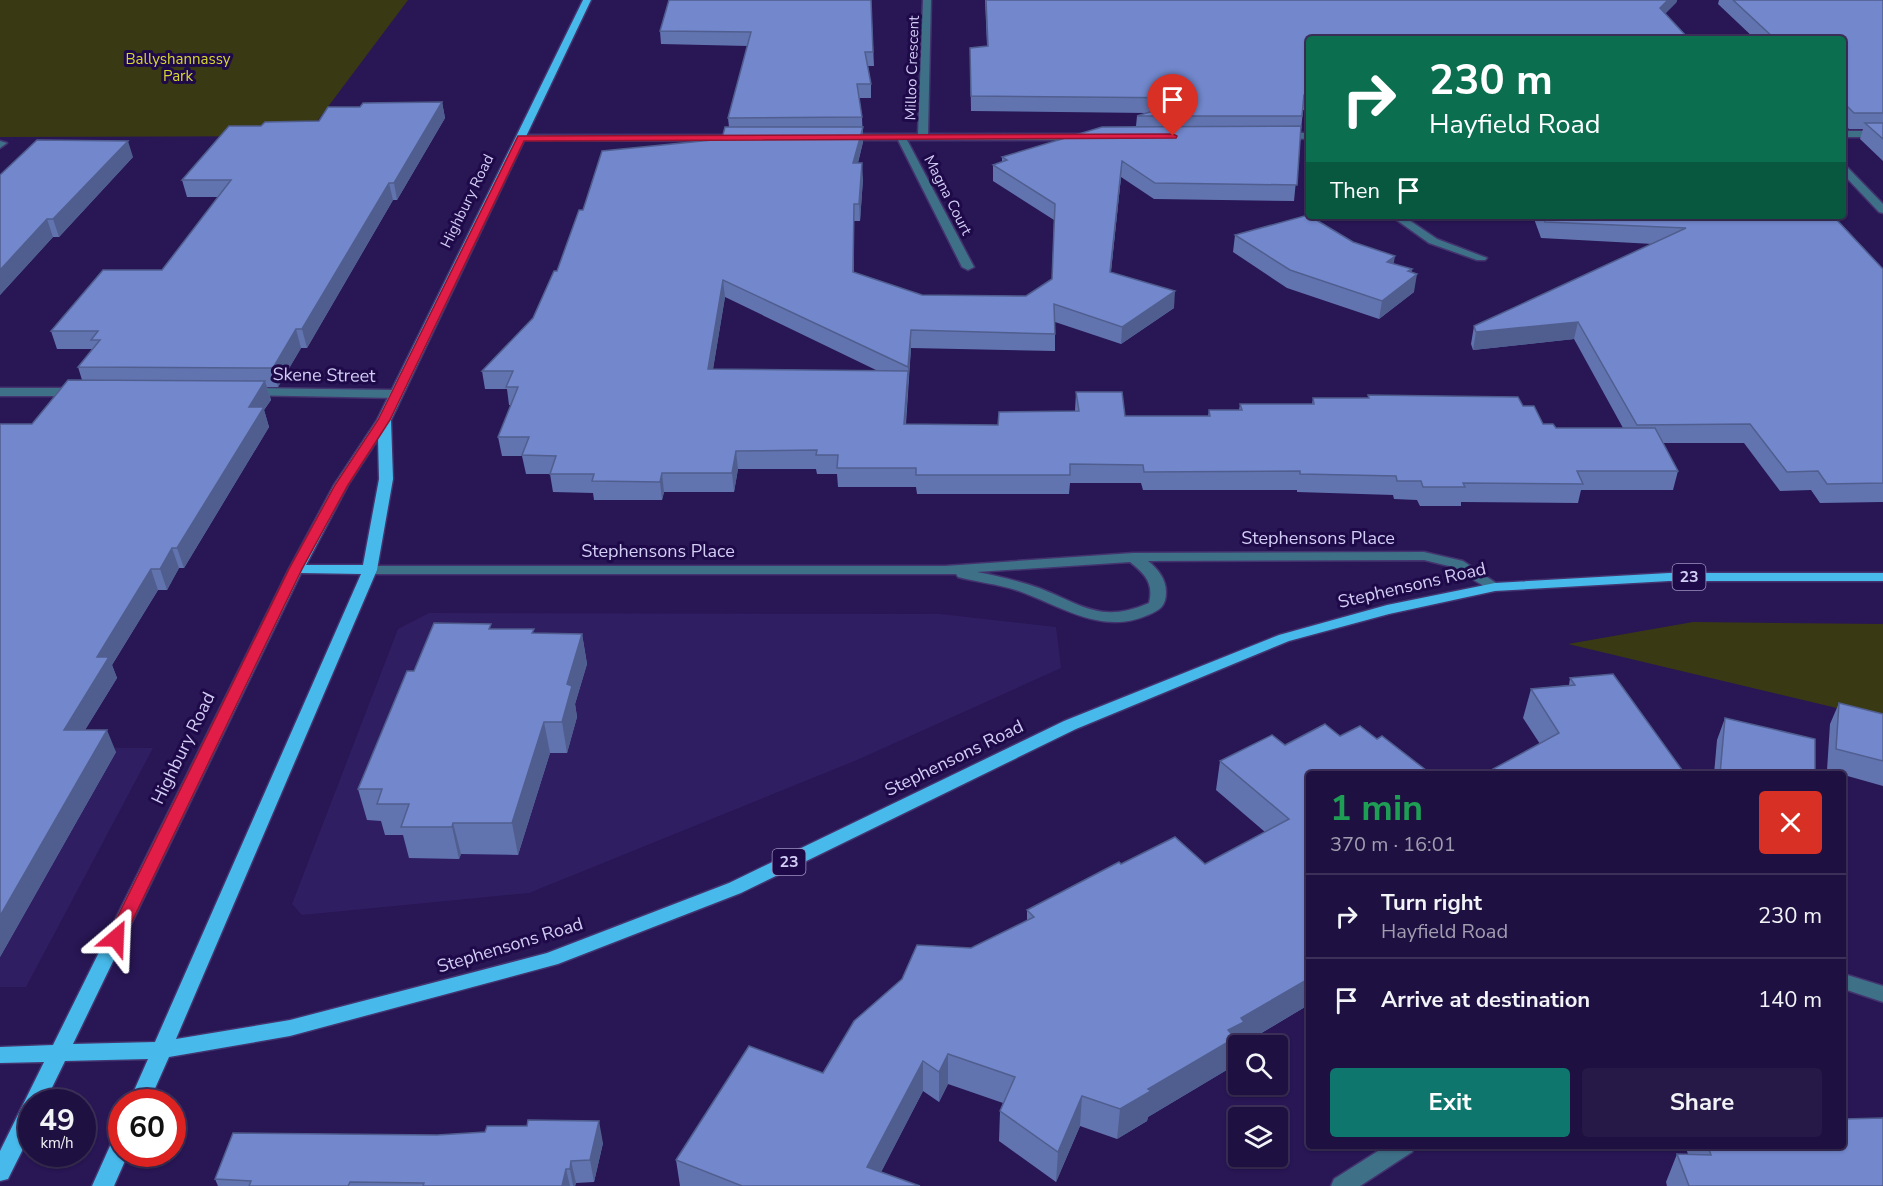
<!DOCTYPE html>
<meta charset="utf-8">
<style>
:root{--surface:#1e1040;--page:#261947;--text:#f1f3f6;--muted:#a19db1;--line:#3c3059;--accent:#0f766e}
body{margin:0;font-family:"Nunito Sans",sans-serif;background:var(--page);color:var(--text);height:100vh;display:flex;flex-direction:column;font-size:22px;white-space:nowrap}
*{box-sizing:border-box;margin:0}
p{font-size:20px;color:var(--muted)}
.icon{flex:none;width:33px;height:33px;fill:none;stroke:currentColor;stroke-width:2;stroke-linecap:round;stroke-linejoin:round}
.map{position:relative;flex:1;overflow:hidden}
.side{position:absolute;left:1306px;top:771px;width:540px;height:378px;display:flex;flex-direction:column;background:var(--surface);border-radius:6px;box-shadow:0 2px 4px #0004,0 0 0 2px var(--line)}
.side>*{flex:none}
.guide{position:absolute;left:1306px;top:36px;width:540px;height:183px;border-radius:6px;box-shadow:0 2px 4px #0004,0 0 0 2px var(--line);background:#0b6e4f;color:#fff;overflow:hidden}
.controls{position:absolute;left:1228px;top:1035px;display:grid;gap:12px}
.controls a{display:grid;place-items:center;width:60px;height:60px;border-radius:6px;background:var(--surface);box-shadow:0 2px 4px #0004,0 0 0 2px var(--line);font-size:30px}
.speed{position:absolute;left:18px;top:1089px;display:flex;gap:12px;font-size:30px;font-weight:700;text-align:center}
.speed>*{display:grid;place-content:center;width:78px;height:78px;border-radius:50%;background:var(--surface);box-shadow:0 2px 4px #0004,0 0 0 2px var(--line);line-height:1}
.speed small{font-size:15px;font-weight:400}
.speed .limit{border:9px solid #d22;background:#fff;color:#111}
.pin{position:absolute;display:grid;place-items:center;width:51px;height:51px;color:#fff;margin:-62px -26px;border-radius:50% 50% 50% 0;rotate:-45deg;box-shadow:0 0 6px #0007}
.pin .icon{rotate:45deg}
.me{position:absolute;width:66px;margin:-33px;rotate:26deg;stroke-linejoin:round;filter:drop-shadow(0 0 4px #0008)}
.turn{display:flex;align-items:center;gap:21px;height:126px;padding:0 24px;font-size:27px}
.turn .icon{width:78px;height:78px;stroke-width:2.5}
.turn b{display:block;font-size:42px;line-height:51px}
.then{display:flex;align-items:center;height:57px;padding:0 24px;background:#0003;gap:12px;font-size:22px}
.round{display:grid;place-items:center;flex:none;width:63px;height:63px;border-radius:6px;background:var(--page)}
.head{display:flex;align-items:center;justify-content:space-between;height:102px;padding:0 24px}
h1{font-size:36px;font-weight:700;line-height:45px;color:#1e9e55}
.button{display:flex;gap:12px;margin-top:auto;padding:12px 24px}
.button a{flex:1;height:69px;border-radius:6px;background:var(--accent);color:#fff;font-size:24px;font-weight:700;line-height:69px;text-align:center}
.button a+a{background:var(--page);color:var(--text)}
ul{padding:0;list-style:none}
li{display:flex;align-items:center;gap:18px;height:84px;padding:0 24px;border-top:2px solid var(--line)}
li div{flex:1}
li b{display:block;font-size:22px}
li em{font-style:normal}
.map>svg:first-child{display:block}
.built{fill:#301e63}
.green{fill:#393a13}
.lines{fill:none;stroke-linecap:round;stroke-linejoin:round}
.minor-casing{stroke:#43336e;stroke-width:3}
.major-casing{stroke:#43336e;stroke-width:3}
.minor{fill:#3e7087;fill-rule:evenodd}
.major{fill:#47b9ea;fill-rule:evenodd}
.wall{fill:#6274af;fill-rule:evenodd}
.shaded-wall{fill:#505e8f}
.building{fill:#7287cc;stroke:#505e8f;stroke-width:1.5}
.route{fill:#e11d48;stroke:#92132f;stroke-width:1.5}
.labels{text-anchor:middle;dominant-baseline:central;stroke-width:6;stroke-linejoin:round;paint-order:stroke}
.far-park-label{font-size:15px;fill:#d7d730;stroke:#1f0a49}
.far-street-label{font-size:15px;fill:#d1cdf4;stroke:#1f0a49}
.shield{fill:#1f0a49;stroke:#9c92c1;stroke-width:1.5}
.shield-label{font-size:16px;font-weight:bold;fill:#d1cdf4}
.street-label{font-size:18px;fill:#d1cdf4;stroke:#1f0a49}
</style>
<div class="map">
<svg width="1883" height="1186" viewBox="0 0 1883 1186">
<rect width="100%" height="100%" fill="#281655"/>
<g class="built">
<path d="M429 613 940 614 1056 627 1061 668 857 760 529 893 302 915 292 904 398 629Z"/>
<path d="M0 747 153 748 26 987H0Z"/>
</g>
<g class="green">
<path d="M0 0H408L306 136 0 137Z"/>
<path d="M1693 622 1883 624V719L1568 644Z"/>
</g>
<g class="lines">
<defs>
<g id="minor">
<path d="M923 0H931L928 134H1088L1093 137 1088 140H907L974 267 968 270 962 267 898 140H845L840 137 845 134H918Z"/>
<rect x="1844" y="131" width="39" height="6"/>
<path d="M1280 133H1310V139L1277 138V134Z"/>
<path d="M521 135H743L748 138 743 141 518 140V136Z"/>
<path d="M0 141 7 143 0 148Z"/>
<path d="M1844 167 1848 168 1883 204V213L1879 212 1844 175Z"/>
<path d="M1391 216H1403L1437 239 1487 258 1485 260H1477L1429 243Z"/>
<path d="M0 388H78L84 392 78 396H0Z"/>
<path d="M249 388 396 390 402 394 396 398 245 395 243 392 245 389Z"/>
<path d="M1424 552 1463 561 1502 587 1495 591 1490 590 1453 567 1424 560 1148 561C1158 569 1166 579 1166 592 1166 606 1160 610 1148 615 1101 636 1060 605 1016 590 997 584 977 582 958 577L956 574H370L363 570 370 566H945L1133 553ZM1130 562C1145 574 1154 583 1149 603 1101 624 1083 605 1039 588 1019 581 998 576 977 572Z"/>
<path d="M1844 974 1883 986V1002L1844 989Z"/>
<path d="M1386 1146H1415L1412 1152 1360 1186H1331L1334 1179Z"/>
</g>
<g id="major">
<path d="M583 0H591L391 420 393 479 377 570 176 1039 290 1020 547 953 729 883 1064 721 1279 635 1387 605 1495 583 1669 573H1883V581H1669L1495 591 1389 614 1289 641 1076 729 741 893 558 964 290 1036 169 1057 149 1102H129L148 1059 65 1061 45 1102H32V1131L8 1179 0 1181V1151L44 1062 0 1063V1047L53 1045 289 569 334 485 377 420ZM378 439 379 479 363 565H306L348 485ZM301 573 361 574 155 1042 73 1044Z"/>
<path d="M122 1134V1154H128L114 1186H92L114 1137Z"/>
</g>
</defs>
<use href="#minor" class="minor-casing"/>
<use href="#major" class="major-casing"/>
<use href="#minor" class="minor"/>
<use href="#major" class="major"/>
</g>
<g class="wall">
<path d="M871 0 874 66H868L871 84V98H859L862 117 863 142 858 163 863 179 860 221H854V272L922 295 1026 296 1052 279 1054 220 993 181V165L1002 162V157L1136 126 1137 116 1147 113 971 111 970 48 987 46 985 0H1677L1676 3 1310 39V110H1303L1294 201 1154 199 1121 177 1111 272 1174 308 1121 344 1055 322V351L911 348 906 424 998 425 1075 411 1076 392 1125 416H1208L1209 410H1239L1240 404H1312L1313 398H1368V395L1523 406 1543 424 1556 428H1623L1574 339 1473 350 1471 344 1474 326 1653 244 1541 238 1533 216H1834L1883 269V502L1820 503 1811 490 1780 491 1744 443H1663L1678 471 1673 490H1581L1578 503 1461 502V506H1420L1417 500 1394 499 1393 495 1297 492V490H1143L1141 483H1070L1069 494H917L916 487H838L837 474H817L816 469H738L734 492H664L662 500H594L593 493 553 492 550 474H526L522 456H502L498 437 511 405H509L507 389H485L482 371 533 318 557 271 583 210 722 139 729 127 728 118 748 46 661 44 660 31ZM725 297 878 371 713 369Z"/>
<path d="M1719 0H1883V161L1860 139 1863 129H1849L1844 124V39H1755L1718 4Z"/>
<path d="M442 102 445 118 397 200H393L307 348H301L278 387H267L271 400 264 410 269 427 184 568H179L167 590H158L112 665 117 678 85 730 116 752 0 957 32 424 82 380 78 367 92 349H57L51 331 162 270 219 197H187L182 180 261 126 319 121 360 107Z"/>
<path d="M133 157 59 237H53L0 295V175Z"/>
<path d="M1235 235 1353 242 1394 264 1412 269 1411 272 1414 292 1379 319 1287 288 1233 252Z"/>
<path d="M492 629 535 633 582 634 587 664 575 704 577 717 567 753H550L518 855 461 854 459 859 409 858 403 835H385L381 821 367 820 358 789 414 671Z"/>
<path d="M1570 678 1685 774 1540 744 1523 718 1531 689 1569 685Z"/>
<path d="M1839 703 1883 714V786L1844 775V774L1827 770 1830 724Z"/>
<path d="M1725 718 1815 774H1714L1717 740Z"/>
<path d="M1285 745 1310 1004 1240 1046 1239 1051 1232 1055 1230 1068 1148 1117 1147 1121 1117 1139 1080 1126 1056 1182 999 1141 1000 1111 1003 1103 948 1084 939 1102 923 1091 881 1172 920 1186H680L676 1160 823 1073 971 948 1027 921V910L1121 864H1205L1265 832 1216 790 1220 761Z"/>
<path d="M603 1143 594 1182 576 1183 575 1186H218L215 1179Z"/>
<path d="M1685 1146H1844L1883 1186H1667L1666 1182 1677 1154H1688Z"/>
</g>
<g class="shaded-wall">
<path d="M1668 0H1677L1676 3 1657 22 1660 8Z"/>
<path d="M442 102 445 118 397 200 394 183Z"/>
<path d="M863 127V142L854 178 853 163Z"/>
<path d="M128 141 133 157 59 237 53 219Z"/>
<path d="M1122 161 1121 177 1109 289 1110 272Z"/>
<path d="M862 163 863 179 860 221 859 204Z"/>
<path d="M389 183 393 200 307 348 302 329Z"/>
<path d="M47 219 53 237 0 295V270Z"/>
<path d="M1395 256 1392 273 1387 262Z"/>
<path d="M1412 269 1410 280 1417 274 1414 292 1379 319 1382 301 1408 271Z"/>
<path d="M723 280 725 297 710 387 708 369Z"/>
<path d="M1175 291 1174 308 1121 344 1122 327Z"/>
<path d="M1578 322 1574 339 1473 350 1476 332Z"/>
<path d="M296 329 301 348 278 387 273 368Z"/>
<path d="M911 330V348L908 385V367Z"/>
<path d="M908 371V389L904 442V424Z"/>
<path d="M265 381 271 400 264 410 269 427 184 568 177 548 249 407Z"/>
<path d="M736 451 738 469 734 492 732 473Z"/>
<path d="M662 473 664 492 662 500 660 482Z"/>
<path d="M172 548 179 568 167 590 160 569Z"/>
<path d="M151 569 158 590 112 665 117 678 72 751 64 730 97 657Z"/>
<path d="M582 634 587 664 575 704 577 717 567 753 562 722 567 684Z"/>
<path d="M544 722 550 753 518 855 512 823Z"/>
<path d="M107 730 116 752 0 957V916Z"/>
<path d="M453 823 461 854 459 859 452 827Z"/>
<path d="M1310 978V1004L1239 1046V1051L1232 1055 1230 1068 1148 1117 1147 1121 1117 1139 1120 1109 1228 1030 1241 1018Z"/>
<path d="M948 1054V1084L939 1102V1072Z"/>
<path d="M923 1061V1091L874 1186 867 1167Z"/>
<path d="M1082 1096 1080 1126 1056 1182 1058 1152Z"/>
<path d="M599 1121 603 1143 594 1182 590 1160Z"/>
<path d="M571 1161 576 1183 575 1186H573L570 1169Z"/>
<path d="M566 1169 570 1186H562Z"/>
</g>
<g class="building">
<path d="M669 0H871L873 52H865L871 84H857L862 117 728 118 751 32 660 31Z"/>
<path d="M986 0H1668L1660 8 1689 39H1310V95H1304L1302 116H1137L1195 98 971 96 970 48 988 46Z"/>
<path d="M1733 0H1883V113H1854L1844 103V39H1775Z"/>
<path d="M442 102 394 183H389L302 329H296L273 368 78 367 100 340H91L98 331H51L103 270H162L231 180H182L229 126H261L265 122 319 121 328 107H360L363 103Z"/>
<path d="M1865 123H1883V139Z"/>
<path d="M1301 126 1297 185 1155 183 1122 161 1110 272 1175 291 1122 327 1054 304 1055 334 911 330 908 367 723 280 708 369 908 371 904 424 998 425 999 412 1079 411 1076 392H1122L1125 416H1210L1209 410H1242L1240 404H1314L1313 398H1369L1368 395 1518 397 1523 406H1534L1543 424H1553L1556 428H1655L1678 471H1577L1583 484 1463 483 1465 487H1423L1421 481H1397L1396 476 1300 474V471L1144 472 1143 465 1070 464V475H916V468H837L838 455H816L817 450 736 451 732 473H662L660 482 592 481 594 474H550L556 456 522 455 529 437H498L518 387H506L513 371H482L533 318 554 271H557L579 210H583L602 151 722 139 725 127H863L853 163H862L859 204H854L853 272 922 295 1026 296 1052 279 1055 204 993 165 1007 160 1002 157 1102 127Z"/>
<path d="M37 140 128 141 53 219H47L0 270V175Z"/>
<path d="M1308 215 1353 242 1395 256 1387 262 1412 269 1408 271 1417 274 1382 301 1290 270 1235 235Z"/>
<path d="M1543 216H1833L1883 269V483L1827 484 1818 471 1787 472 1750 424 1637 425 1578 322 1476 332 1474 326 1686 228 1545 222Z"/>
<path d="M68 380 265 381 249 407H264L177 548H172L160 569H151L97 657H109L64 730H107L0 916V424H32Z"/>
<path d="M434 623 491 624 489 629H534L532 633 582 634 567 684 572 686 562 722H544L512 823H453L452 827H401L409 804H377L382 789H358L407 671H414Z"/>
<path d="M1613 674 1685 774H1484L1559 733 1531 689 1575 685 1570 678Z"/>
<path d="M1839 703 1883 714V761L1836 749Z"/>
<path d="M1725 718 1815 739V774H1720Z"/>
<path d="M1325 724 1340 736 1360 726 1377 739 1382 736 1431 774H1310V978L1241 1018 1244 1022 1228 1030 1235 1038 1148 1089 1151 1091 1120 1109 1082 1096 1058 1152 1000 1111 1015 1077 948 1054 939 1072 923 1061 867 1167 920 1186H742L676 1160 749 1046 823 1073 854 1021 902 979 917 945 971 948 1034 917 1027 910 1119 862 1121 864 1175 837 1205 864 1289 819 1220 761 1272 735 1285 745Z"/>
<path d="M1883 1118V1186H1689L1677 1154 1711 1155 1708 1146H1844V1119Z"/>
<path d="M528 1120 599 1121 590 1160 571 1161 570 1169H566L562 1186H423L424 1183 350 1182 348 1186H249L251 1181 215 1179 233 1133 437 1135 485 1132 487 1126H527Z"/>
</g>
<path class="route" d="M1173 134 1177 136 1176 138 524 141 390 420 348 485 302 569 124 938 122 943 116 945 110 943 107 938 289 569 335 485 378 420 518 136Z"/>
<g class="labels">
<g class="far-park-label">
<text x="178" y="59">Ballyshannassy<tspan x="178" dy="17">Park</tspan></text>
</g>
<g class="far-street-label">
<text transform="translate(912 68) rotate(-88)">Milloo Crescent</text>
<text transform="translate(948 195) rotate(63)">Magna Court</text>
<text transform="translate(467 201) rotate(-64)">Highbury Road</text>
</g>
<g class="shield">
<rect x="1672.5" y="564" width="33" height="26" rx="4.5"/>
<rect x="772.5" y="849" width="33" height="26" rx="4.5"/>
</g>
<g class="shield-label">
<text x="1689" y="577">23</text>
<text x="789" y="862">23</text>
</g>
<g class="street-label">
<text transform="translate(324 375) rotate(1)">Skene Street</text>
<text x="1318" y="538">Stephensons Place</text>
<text x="658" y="551">Stephensons Place</text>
<text transform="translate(1412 585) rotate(-13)">Stephensons Road</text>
<text transform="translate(183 748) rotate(-64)">Highbury Road</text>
<text transform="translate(954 758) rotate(-26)">Stephensons Road</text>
<text transform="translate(510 945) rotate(-17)">Stephensons Road</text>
</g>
</g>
</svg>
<div class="controls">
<a><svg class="icon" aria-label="search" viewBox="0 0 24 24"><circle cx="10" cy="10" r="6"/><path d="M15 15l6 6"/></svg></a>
<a><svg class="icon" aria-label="layers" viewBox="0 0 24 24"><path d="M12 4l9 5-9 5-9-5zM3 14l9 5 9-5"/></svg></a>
</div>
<div class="speed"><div>49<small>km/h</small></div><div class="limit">60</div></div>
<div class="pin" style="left:1173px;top:136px;background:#d93025"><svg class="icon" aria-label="arrive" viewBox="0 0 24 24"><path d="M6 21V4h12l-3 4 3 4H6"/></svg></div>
<svg class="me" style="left:116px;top:938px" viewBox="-20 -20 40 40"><path d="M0-17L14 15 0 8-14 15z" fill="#e11d48" stroke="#fff" stroke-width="4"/></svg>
<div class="guide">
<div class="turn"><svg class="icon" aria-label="right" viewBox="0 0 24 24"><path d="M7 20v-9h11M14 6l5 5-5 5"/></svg><div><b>230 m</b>Hayfield Road</div></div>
<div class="then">Then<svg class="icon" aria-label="arrive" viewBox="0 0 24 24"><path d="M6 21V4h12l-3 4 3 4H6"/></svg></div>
</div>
<section class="side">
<div class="head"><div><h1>1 min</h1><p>370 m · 16:01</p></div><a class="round" style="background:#d93025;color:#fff"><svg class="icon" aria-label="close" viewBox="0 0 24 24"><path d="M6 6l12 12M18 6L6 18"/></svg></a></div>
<ul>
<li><svg class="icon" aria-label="right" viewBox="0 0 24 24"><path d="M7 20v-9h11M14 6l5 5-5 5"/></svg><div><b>Turn right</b><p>Hayfield Road</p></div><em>230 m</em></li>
<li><svg class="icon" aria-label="arrive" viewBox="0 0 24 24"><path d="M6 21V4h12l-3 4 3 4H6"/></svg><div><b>Arrive at destination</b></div><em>140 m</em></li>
</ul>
<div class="button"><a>Exit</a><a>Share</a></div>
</section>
</div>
